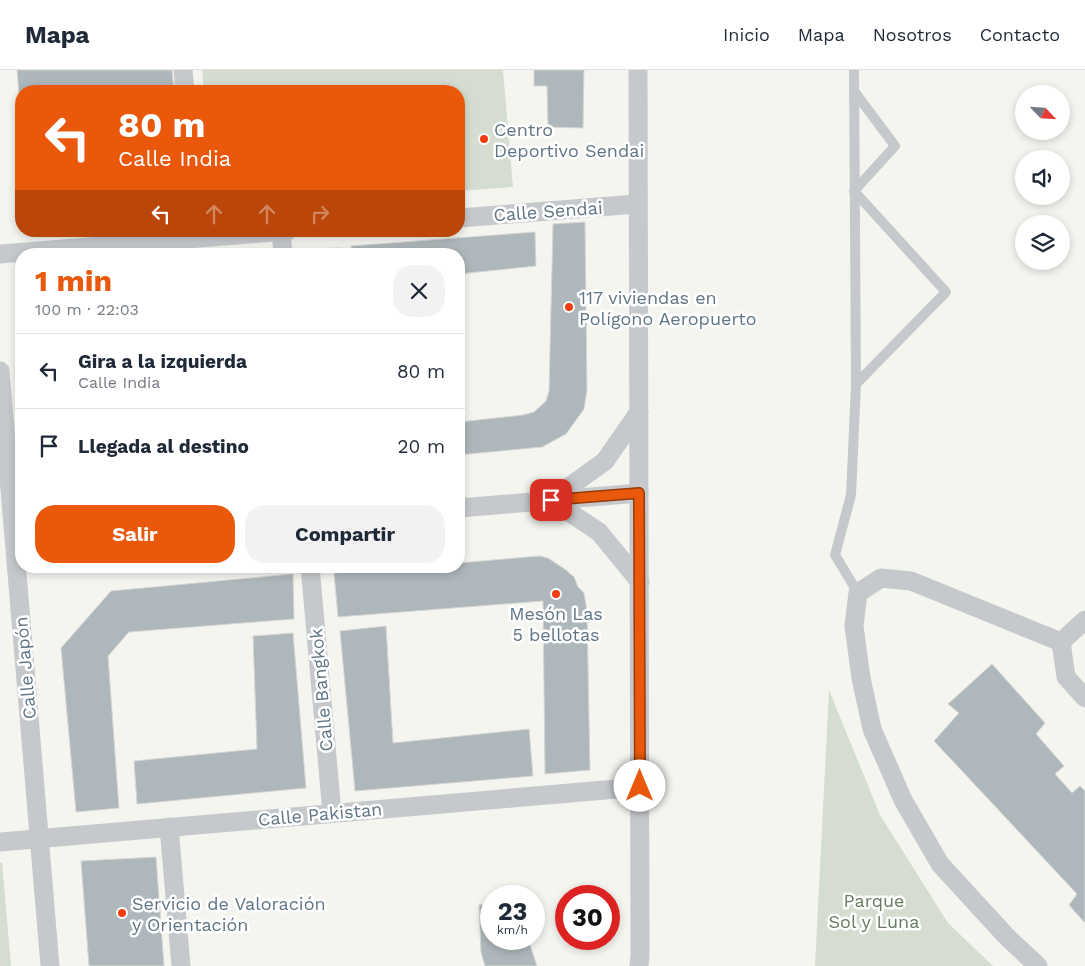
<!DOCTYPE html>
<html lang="es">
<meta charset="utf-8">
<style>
:root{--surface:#fff;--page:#f2f2f3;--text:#1f2937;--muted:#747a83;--line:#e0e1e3;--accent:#ea580c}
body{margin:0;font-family:"Work Sans",sans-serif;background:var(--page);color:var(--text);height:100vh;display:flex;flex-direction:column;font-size:19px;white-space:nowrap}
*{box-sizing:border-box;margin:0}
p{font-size:16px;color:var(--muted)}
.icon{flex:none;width:28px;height:28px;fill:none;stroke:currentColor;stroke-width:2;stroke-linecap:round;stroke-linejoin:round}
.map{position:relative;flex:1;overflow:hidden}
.drawer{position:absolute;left:15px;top:178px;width:450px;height:325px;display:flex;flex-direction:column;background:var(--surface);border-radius:20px;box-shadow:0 2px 8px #0003}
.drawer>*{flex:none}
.banner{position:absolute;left:15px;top:15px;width:450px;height:152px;border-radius:20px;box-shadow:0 2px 8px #0003;background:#ea580c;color:#fff;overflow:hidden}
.needle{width:32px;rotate:115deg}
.buttons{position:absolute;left:1015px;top:15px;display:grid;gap:10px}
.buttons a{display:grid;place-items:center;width:55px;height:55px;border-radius:50%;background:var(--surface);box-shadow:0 2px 8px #0003;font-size:25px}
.speed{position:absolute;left:480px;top:815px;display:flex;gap:10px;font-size:25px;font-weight:700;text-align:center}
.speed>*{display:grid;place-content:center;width:65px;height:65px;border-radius:50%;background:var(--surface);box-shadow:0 2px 8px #0003;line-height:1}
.speed small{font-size:12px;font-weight:400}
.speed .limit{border:8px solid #d22;background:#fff;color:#111}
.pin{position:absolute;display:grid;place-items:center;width:42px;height:42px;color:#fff;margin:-21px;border-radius:10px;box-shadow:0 2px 8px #0006}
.me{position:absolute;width:55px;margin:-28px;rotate:0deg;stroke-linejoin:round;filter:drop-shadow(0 0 4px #0008)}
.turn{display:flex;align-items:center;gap:18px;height:105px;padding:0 20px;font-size:22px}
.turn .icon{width:65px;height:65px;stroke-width:2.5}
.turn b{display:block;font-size:35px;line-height:42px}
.lanes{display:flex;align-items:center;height:48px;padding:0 20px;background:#0003;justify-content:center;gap:25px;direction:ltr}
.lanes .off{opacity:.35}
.round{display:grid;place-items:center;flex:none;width:52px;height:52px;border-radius:20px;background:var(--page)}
.head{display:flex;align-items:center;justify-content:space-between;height:85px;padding:0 20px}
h1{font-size:30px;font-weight:700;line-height:38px;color:var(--accent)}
.button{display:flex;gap:10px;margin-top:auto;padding:10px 20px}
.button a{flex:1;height:58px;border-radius:20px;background:var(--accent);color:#fff;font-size:20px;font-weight:700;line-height:58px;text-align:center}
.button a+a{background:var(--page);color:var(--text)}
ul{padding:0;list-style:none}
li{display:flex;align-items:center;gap:15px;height:75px;padding:0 20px;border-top:1px solid var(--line)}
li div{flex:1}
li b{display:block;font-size:19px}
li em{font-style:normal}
header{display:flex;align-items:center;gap:30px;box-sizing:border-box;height:70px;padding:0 25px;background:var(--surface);border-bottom:1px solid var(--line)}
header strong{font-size:24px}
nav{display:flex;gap:28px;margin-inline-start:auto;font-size:18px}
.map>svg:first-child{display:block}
.green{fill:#d5ddd0}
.building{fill:#aeb7bb;stroke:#d6d6d3}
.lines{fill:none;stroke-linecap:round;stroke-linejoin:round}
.lane{stroke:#c6c9cc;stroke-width:10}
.street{stroke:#c6c9cc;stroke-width:19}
.route-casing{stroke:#983908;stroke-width:12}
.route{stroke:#ea580c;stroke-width:9}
.poi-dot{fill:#f43e10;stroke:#fff;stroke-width:2}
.labels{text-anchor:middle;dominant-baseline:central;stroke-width:5;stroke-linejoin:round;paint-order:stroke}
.poi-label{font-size:18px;fill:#607584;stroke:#fff;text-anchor:start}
.street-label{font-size:18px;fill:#607584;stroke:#fff}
.park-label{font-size:18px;fill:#667b60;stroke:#fff}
</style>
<header>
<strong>Mapa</strong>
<nav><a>Inicio</a><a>Mapa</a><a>Nosotros</a><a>Contacto</a></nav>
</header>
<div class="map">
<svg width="1085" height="896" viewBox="0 0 1085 896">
<rect width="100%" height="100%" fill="#f5f5f0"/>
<g class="green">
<path d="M202 0H503L513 117 459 121V21H204Z"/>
<path d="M829 620 880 745 948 853 993 896H815Z"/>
<path d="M2 792 11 896H0V793Z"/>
</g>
<g class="building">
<path d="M17 0H172L174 21H21V46Z"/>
<path d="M534 0H584L583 58 548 57 547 16H534Z"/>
<path d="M585 152 587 320 584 339 566 364 542 377 459 385V352L523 345 534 342 546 331 549 321 553 154Z"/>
<path d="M535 162 536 196 459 204V184H352L351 176Z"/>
<path d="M341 178 342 184H307V179Z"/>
<path d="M539 486 548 488 566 500 574 507 578 517 584 523 587 541 590 700 545 704 543 531 338 547 334 503 415 496H459V493Z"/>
<path d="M293 504 294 549 129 562 108 586 119 738 76 742 61 578 111 521Z"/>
<path d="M386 556 393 673 529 659 533 706 355 721 340 561Z"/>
<path d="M293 563 306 718 137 734 134 691 257 679 253 566Z"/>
<path d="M992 594 1045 653 1036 664 1064 696 1055 704 1072 723 1080 716 1085 721V853L1069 835 1077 824 934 671 959 643 948 634Z"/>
<path d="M156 787 164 896H89L81 791Z"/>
<path d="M491 832V869H528L537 896H485L481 882 479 835Z"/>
</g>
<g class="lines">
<g class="lane">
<path d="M854 0 856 314 851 425 835 485 858 523"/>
<path d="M854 21 895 76 854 121 946 222 856 314"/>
</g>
<g class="street">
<path d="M183 0 185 21"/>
<path d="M638 0 640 886 639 896"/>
<path d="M459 148 637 134"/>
<path d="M281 162 283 184"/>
<path d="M0 184 287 161"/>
<path d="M0 301 50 896"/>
<path d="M639 342 605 391 551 430 599 462 640 512"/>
<path d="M459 438 639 423"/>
<path d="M310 496 332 743"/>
<path d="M1061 572 1066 607 1085 628"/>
<path d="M1061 572 1085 550"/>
<path d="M169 757 181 896"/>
<path d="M0 772 640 717"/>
<path d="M1038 896 1007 867 940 794 903 730 872 659 861 608 854 556 858 523 881 508 911 511 1061 572"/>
</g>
</g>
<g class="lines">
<defs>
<path id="route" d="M551 430 639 423 640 716"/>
</defs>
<use href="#route" class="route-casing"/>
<use href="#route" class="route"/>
</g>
<g class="poi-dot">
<circle cx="484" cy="69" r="5"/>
<circle cx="569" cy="237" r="5"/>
<circle cx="556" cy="524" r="5"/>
<circle cx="122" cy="843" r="5"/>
</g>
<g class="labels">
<g class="poi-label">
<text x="494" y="59">Centro<tspan x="494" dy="21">Deportivo Sendai</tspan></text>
<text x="579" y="227">117 viviendas en<tspan x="579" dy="21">Polígono Aeropuerto</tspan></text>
<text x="556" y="543" text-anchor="middle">Mesón Las<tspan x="556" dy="21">5 bellotas</tspan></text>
<text x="132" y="833">Servicio de Valoración<tspan x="132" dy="21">y Orientación</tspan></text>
</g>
<g class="street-label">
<text transform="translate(548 141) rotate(-4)">Calle Sendai</text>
<text transform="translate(25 598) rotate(-95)">Calle Japón</text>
<text transform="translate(321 620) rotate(-95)">Calle Bangkok</text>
<text transform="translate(320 744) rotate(-5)">Calle Pakistan</text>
</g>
<g class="park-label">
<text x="874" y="830">Parque<tspan x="874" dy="21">Sol y Luna</tspan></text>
</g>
</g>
</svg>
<div class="buttons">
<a><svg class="needle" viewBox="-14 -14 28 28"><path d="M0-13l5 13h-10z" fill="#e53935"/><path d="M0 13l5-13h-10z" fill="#747a83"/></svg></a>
<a><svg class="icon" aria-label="sound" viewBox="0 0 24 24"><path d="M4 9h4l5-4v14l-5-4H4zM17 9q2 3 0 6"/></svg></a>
<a><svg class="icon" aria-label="layers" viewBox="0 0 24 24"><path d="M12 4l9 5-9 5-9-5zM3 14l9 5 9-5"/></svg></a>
</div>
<div class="speed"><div>23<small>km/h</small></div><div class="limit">30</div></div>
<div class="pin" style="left:551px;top:430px;background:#d93025"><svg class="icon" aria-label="arrive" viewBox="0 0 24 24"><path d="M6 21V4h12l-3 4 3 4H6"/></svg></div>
<svg class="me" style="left:640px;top:716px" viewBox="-20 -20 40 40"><circle r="19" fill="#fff"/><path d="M0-13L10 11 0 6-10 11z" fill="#ea580c"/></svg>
<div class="banner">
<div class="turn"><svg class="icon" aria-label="left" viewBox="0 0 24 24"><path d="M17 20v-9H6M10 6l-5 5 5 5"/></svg><div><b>80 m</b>Calle India</div></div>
<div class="lanes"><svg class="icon" aria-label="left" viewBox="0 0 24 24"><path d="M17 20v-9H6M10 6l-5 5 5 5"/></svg><svg class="icon off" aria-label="ahead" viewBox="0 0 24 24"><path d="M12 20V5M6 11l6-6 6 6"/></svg><svg class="icon off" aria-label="ahead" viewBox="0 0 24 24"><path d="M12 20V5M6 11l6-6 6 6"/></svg><svg class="icon off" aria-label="right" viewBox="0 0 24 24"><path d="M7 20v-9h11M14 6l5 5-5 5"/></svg></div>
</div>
<section class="drawer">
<div class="head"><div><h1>1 min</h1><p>100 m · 22:03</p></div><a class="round"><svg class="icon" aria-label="close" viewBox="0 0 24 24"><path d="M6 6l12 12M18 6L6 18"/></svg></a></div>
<ul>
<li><svg class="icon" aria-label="left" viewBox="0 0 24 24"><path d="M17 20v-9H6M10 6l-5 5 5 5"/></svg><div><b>Gira a la izquierda</b><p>Calle India</p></div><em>80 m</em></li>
<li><svg class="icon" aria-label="arrive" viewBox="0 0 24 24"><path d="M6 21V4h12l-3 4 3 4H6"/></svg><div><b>Llegada al destino</b></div><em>20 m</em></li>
</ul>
<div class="button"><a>Salir</a><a>Compartir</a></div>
</section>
</div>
